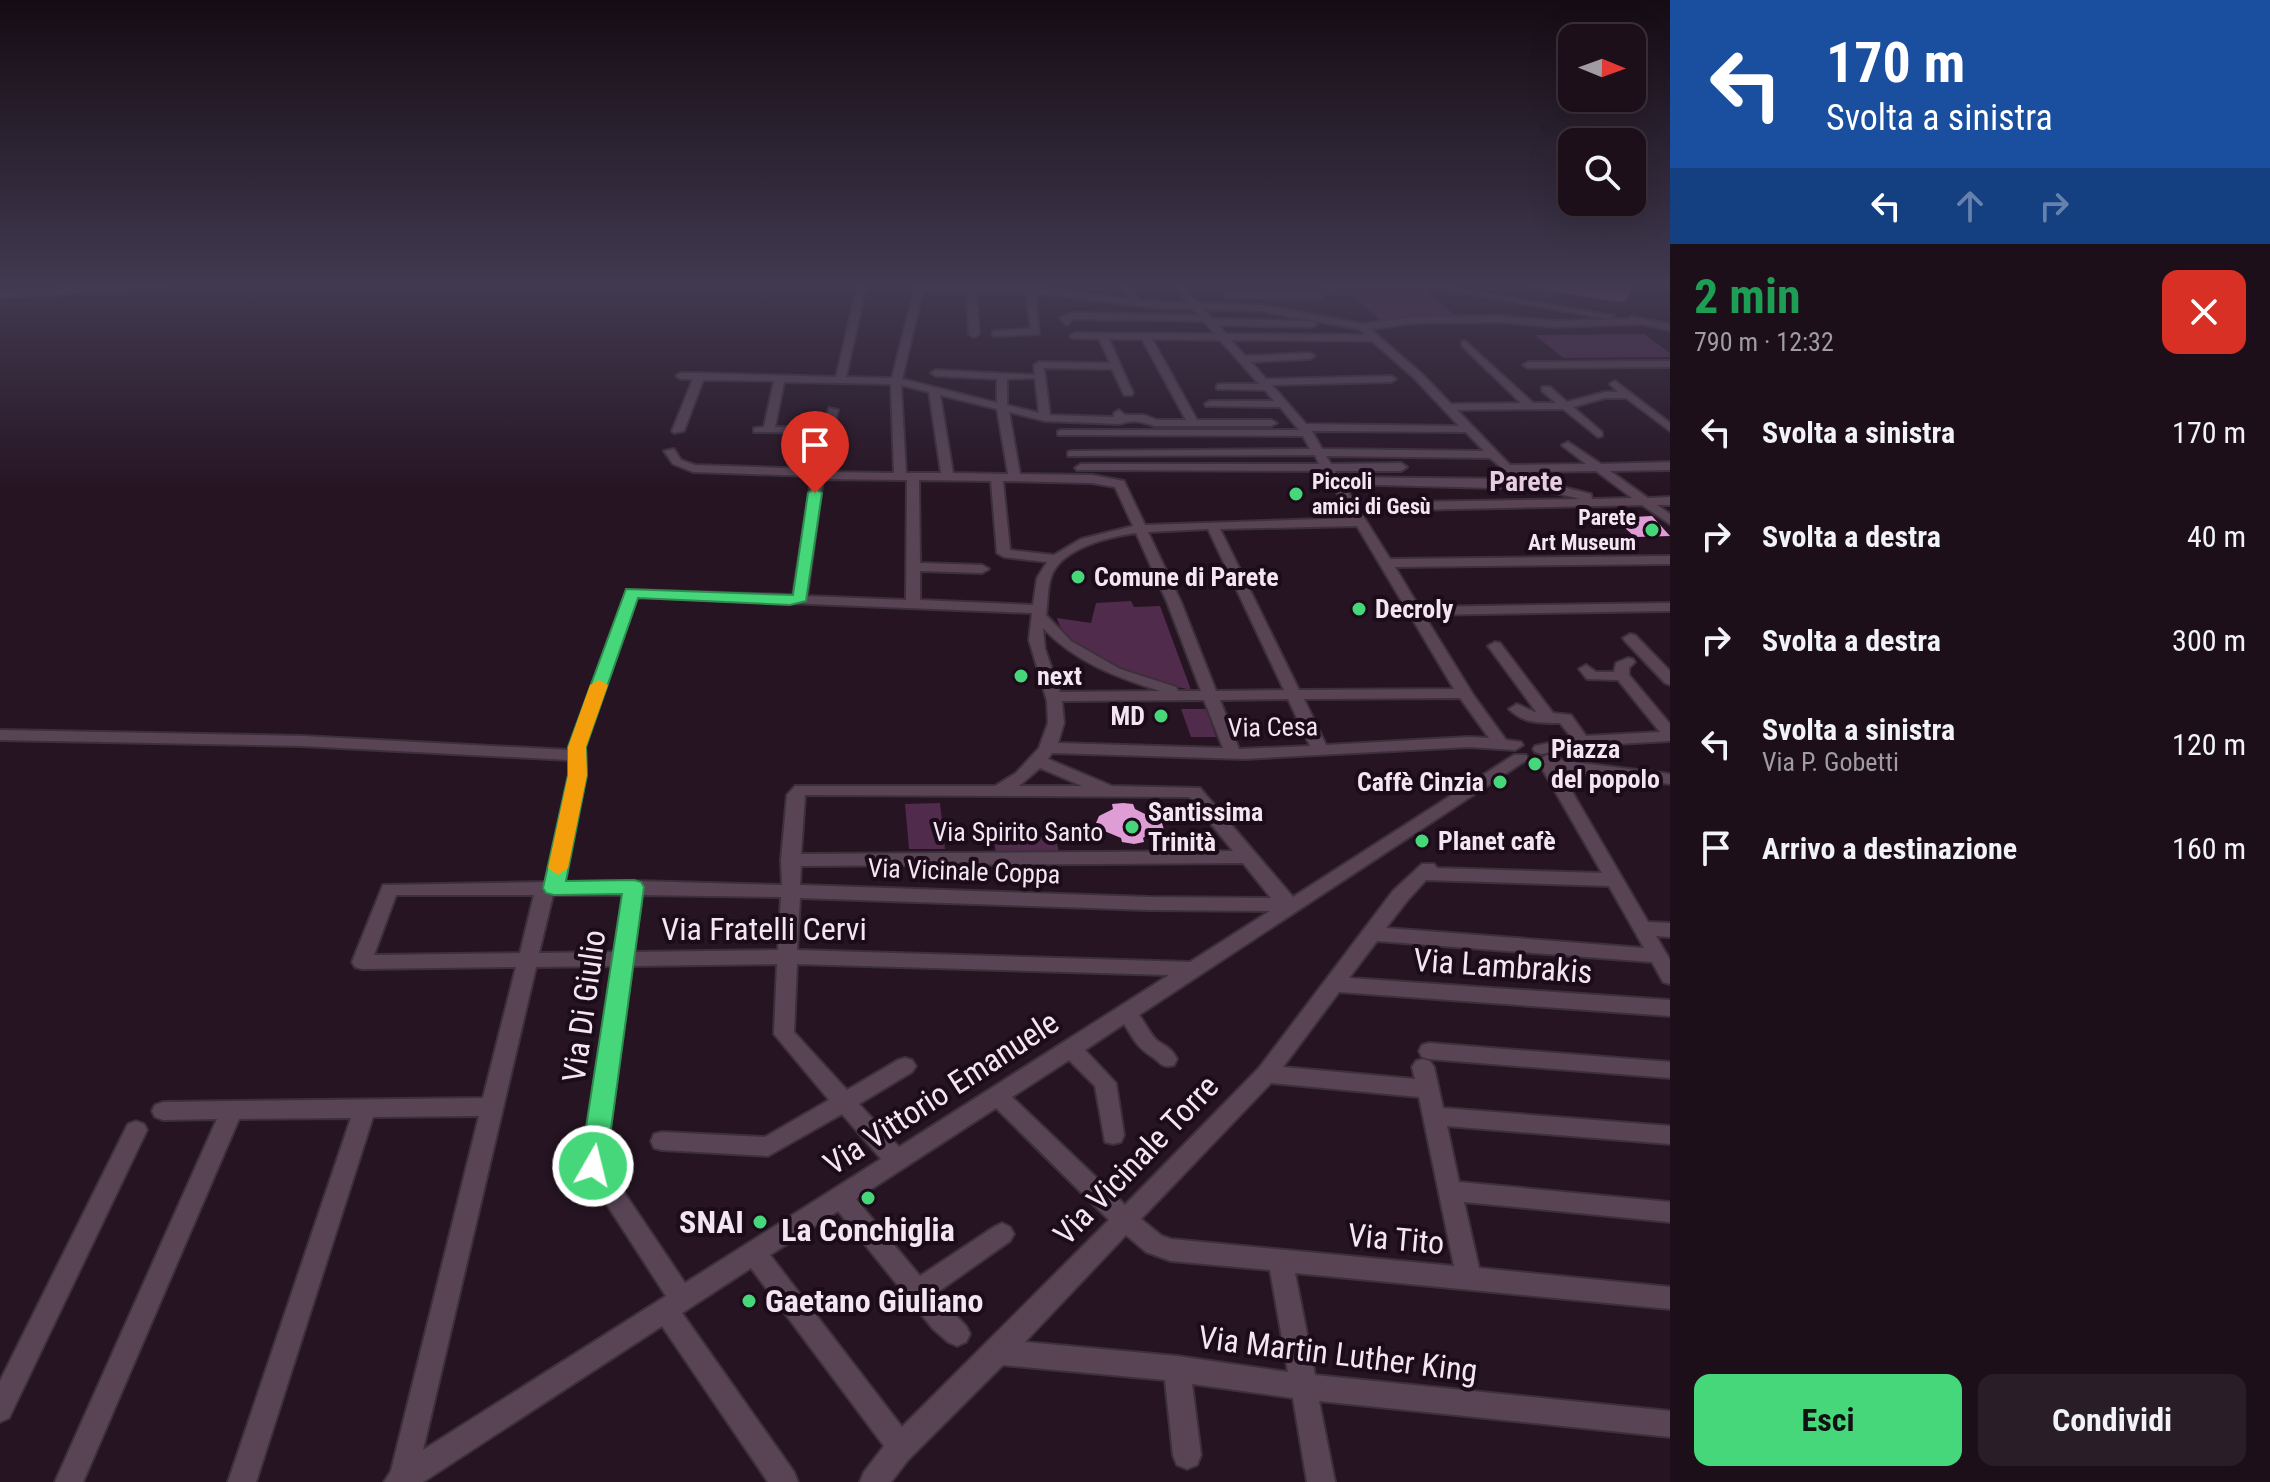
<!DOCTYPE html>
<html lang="it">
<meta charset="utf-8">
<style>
:root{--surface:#1c0f1a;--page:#291d27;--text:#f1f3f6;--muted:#a09ca2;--line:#3a2f39;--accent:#46d77a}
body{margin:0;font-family:"Roboto Condensed",sans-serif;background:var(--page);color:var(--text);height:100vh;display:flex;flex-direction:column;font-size:30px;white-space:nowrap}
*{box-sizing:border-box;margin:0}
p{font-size:26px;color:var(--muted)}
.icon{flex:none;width:44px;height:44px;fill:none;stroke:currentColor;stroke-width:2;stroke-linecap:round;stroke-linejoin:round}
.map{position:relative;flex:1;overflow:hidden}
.panel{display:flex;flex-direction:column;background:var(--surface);width:600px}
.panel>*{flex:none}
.hud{background:#1a4fa0;color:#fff;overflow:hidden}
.needle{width:52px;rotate:91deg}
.buttons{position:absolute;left:1558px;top:24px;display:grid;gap:16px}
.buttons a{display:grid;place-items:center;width:88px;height:88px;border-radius:16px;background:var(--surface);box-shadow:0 8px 32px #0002,0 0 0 2px var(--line);font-size:40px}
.pin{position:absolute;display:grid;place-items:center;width:68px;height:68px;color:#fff;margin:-82px -34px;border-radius:50% 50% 50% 0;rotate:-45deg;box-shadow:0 0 8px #0007}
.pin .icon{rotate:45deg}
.me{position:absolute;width:88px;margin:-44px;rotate:8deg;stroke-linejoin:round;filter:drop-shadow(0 0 6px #0008)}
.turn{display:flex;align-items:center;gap:28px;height:168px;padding:0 24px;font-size:36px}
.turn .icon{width:104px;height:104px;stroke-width:2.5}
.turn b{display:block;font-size:56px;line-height:68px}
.lanes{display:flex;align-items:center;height:76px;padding:0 24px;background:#0003;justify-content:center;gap:40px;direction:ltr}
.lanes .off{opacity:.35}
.round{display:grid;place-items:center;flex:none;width:84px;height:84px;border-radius:16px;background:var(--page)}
.head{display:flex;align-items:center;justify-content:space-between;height:136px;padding:0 24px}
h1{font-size:48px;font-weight:700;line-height:60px;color:#1e9e55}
.cta{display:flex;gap:16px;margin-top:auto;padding:16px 24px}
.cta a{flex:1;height:92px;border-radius:16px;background:var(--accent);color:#111;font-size:32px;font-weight:700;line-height:92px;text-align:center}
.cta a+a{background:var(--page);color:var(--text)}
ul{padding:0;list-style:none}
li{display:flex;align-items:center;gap:24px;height:104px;padding:0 24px}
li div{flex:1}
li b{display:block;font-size:30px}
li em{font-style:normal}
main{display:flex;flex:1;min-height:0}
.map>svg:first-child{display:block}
.green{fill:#512b4c}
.water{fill:#8b5084}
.building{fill:#df9dd6}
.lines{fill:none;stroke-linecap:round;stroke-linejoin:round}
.minor-casing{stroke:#3c303b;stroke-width:4}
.minor{fill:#594456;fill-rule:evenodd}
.route{fill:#46d77a;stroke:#2e8c4f;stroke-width:2}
.slow{fill:#f59e0b}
.poi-dot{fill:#46d77a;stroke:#1c0b1a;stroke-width:3}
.labels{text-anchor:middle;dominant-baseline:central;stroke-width:8;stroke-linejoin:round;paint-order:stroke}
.far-poi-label{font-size:22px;font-weight:bold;fill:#f3e6f1;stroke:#1c0b1a;text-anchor:start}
.poi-label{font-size:26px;font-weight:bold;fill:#f3e6f1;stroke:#1c0b1a;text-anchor:start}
.street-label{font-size:26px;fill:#f3e6f1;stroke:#1c0b1a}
.far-district-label{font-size:28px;font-weight:bold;fill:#e6cde2;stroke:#1c0b1a}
.near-street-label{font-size:32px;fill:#f3e6f1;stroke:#1c0b1a}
.near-poi-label{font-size:32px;font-weight:bold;fill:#f3e6f1;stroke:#1c0b1a;text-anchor:end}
</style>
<main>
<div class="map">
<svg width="1670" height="1482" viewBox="0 0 1670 1482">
<rect width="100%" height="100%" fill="#261423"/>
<g class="green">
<path d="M1313 285H1411L1431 288 1427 290 1428 293 1453 314 1462 318 1381 321 1353 296 1323 295Z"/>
<path d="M1644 334 1670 353V357L1563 358 1535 335Z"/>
<path d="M1131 601 1134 607 1160 606 1191 690C1154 682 1068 660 1057 618L1091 623 1096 603Z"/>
<path d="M1181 709H1206L1216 737H1191Z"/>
<path d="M940 803 945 849H909L905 804Z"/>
<path d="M993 836H1055L1059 852 996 853Z"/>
</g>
<path class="water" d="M1516 285H1633L1626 301 1617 302Z"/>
<g class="building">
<path d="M1652 516 1670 536 1635 537 1614 518Z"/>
<path d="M1123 803 1133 804 1135 809 1149 816H1160L1164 830H1154L1143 838 1144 842 1134 844 1122 842 1121 838 1102 830 1096 823 1099 816 1113 809 1112 804Z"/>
</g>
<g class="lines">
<defs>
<g id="minor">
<path d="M126 285H166L162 288 0 298V292Z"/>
<path d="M858 285H866L846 377 892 378 915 287 918 285 1030 287 1130 299 1121 285H1129L1139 300 1188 303 1173 285H1181L1198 303 1260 305 1362 324 1414 317 1500 316 1554 321 1628 319 1632 317 1670 324V330L1641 324 1554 327 1500 322 1414 323 1370 329 1422 374 1451 404 1521 403 1462 346V342L1465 341 1533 403H1556L1542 391V387H1550L1567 402 1605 392H1618L1610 384 1615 381 1670 423V431L1626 398H1605L1573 407 1602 432V436L1598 437 1563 409 1457 410 1510 465 1586 464 1564 447 1562 445 1568 442 1601 464 1670 462V470L1610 471 1648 498 1670 497V505H1657L1670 514V524L1642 505 1360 511 1390 559 1670 556V564L1395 567 1419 607 1670 603V611L1424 615 1474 696 1506 740 1521 742 1523 745 1515 750 1469 747 1244 759 1052 753 1048 759 1112 786 1200 788 1293 897 1514 755H1526L1528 759 1139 1015C1145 1022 1151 1037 1159 1042 1167 1047 1172 1049 1177 1059L1174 1065C1161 1069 1161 1062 1151 1056 1136 1046 1134 1039 1124 1024L1085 1050 1116 1083 1124 1135 1121 1142 1113 1144 1105 1142 1095 1086 1069 1060 1012 1097 1125 1205 1259 1068 1393 891 1422 864H1434L1437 868 1602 873 1544 772 1535 762 1547 755 1565 761 1670 774V784L1560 771 1648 922 1670 923V937L1656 936 1670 960V984L1663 982 1652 962 1377 941 1349 978 1670 1000V1016L1339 992 1283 1067 1415 1079 1412 1067 1416 1061 1423 1059 1430 1061 1434 1067 1443 1108 1670 1126V1144L1447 1126 1459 1182 1670 1202V1222L1464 1202 1479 1268 1670 1287V1309L1295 1273 1315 1375 1670 1411V1437L1319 1401 1335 1482H1307L1293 1398 1192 1384 1201 1455 1197 1465 1187 1469 1177 1465 1173 1455 1165 1380 1003 1365 908 1460 891 1482H860L864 1472 884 1446 751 1268 682 1313 794 1472 798 1482H768L662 1326 423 1482H384L391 1471 479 1116 373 1117 256 1482H228L351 1118 239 1119 83 1482H55L217 1119 163 1120 155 1117 152 1111 155 1105 163 1102 483 1098 516 967 362 969 355 967 352 962 383 885 546 882 570 775 569 760 303 746 0 740V730L303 736 569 750 627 590 793 595 812 476 693 472 673 464 664 451 674 449 681 460 695 465 813 469 822 433 754 432V428L764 427 774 381 703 380 684 431 674 433 672 431 693 379H681L676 376 681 373H699L836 377ZM923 290 967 291 969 334 974 337 979 334 976 291 1026 293 1031 329 993 331V335L996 336 1039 334 1035 293 1156 308 1193 309 1199 315 1072 313 1060 318 1067 325 1072 319 1204 321 1215 334 1075 333 1070 336 1072 338 1099 339 1110 363 1039 362 1034 365 1035 375 936 370 931 373 936 376 997 379V403L902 379ZM1203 309 1260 311 1359 329 1365 335 1226 334 1218 325 1312 327 1317 324 1312 321 1212 319ZM1109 339H1142L1186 420H1157L1144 415H1125L1119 410 1114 413V417L1050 415 1044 368 1112 369 1124 395H1132L1133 393ZM1152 339 1220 340 1259 384H1221L1217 385V389L1265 390 1274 401H1210L1205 404 1206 406 1280 407 1299 430H1062L1058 431V435L1303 436 1310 449 1072 451 1068 452V456L1315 455 1319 464H1081L1075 468 1077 470 1324 471 1352 518 1145 525 1124 481 1092 475 1020 474 1009 412 1045 421 1120 424C1132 419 1142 422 1155 426H1271L1277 423 1271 420H1197ZM1231 340 1372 341 1414 378 1459 426 1306 424 1272 385 1391 382 1396 379 1391 376 1266 379 1251 362 1310 359 1315 356 1310 353 1245 356ZM1035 378 1039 413 1007 405V379ZM784 382 891 384 894 473 825 472 838 410 829 408 824 427H775ZM901 385 929 392 941 473H906ZM940 395 997 409 1008 474 953 473ZM1312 431 1466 432 1484 451 1322 449ZM1326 456 1490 458 1515 479 1339 477 1335 471H1401L1407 467 1401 463 1331 464ZM1596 471 1632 498 1592 499 1591 494 1531 479 1520 472ZM823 479 907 480 906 600 807 596ZM919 480 991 481 997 553 1004 557 1047 562 1037 578 1033 605 920 600V571L982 573 989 569 982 565 920 563ZM1003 481 1092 483 1115 487 1133 526 1081 539 1054 555 1010 550ZM1343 484 1493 488 1527 486 1580 499 1355 503ZM1357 526 1454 689 1299 690 1220 529ZM1208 529 1284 690 1216 691 1181 602 1148 532ZM1136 533 1167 602 1201 691H1178L1176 687 1120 669 1071 641 1046 615C1048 602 1047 589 1051 577 1061 548 1108 537 1136 533ZM637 597 1032 613 1029 640 1047 701 1048 723 1039 748 1016 773 995 786H795L787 795 781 860 782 885 634 881 564 882 586 775 585 747ZM1043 628C1075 662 1116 677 1160 691L1060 692 1045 649ZM1460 698 1489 738 1469 737 1326 745 1304 699ZM1288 699 1310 746 1239 749 1220 700ZM1204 700 1223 748 1058 743 1064 723 1062 701ZM1040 768 1082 786H1019ZM805 795 1189 797 1233 851 801 854ZM1243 863 1271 898 1149 897 800 885 801 866ZM1426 880 1609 886 1644 948 1386 928 1407 901ZM396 895H534L520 953 374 955ZM553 895H624L615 952 539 953ZM642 895 781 897 778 950 634 952ZM800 898 1149 910 1270 911 1190 962 797 950ZM777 964 774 1034 829 1100 765 1137 662 1132 654 1134 651 1141 654 1148 662 1150 768 1156 842 1114 881 1159 685 1283 605 1164 632 966ZM797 964 1169 975 899 1147 859 1104 912 1072 916 1066 912 1060 905 1058 898 1060 847 1090 794 1032ZM613 966 582 1166 666 1296 423 1450 536 967ZM1271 1083 1419 1097 1454 1266 1171 1239 1162 1236 1141 1219ZM996 1108 1109 1220 902 1427 770 1255 838 1211 933 1329 948 1342 957 1346 966 1342 970 1334 966 1326 935 1294 1010 1241 1014 1234 1010 1227 1002 1223 994 1227 920 1276 856 1199ZM1126 1235 1146 1252 1171 1261 1270 1270 1288 1372 1177 1356 1025 1342Z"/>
<path d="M1421 285H1438L1614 316 1609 319Z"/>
<path d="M1228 293H1318L1323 296 1318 299 1225 298V294Z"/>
<path d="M1670 361V367L1528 368 1523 365 1528 362Z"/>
<path d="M1630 634 1635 635 1670 671V685L1665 683 1625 641 1623 638Z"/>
<path d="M1495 642 1500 643 1553 713 1571 715 1586 736 1660 732 1618 680 1587 679 1579 669 1586 665 1596 672H1614L1616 663 1628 658 1633 659 1635 662 1629 668V675L1670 724V741L1582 746 1541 754 1535 752 1533 749 1535 746 1572 738 1560 723C1540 723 1524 724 1509 709L1517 704 1537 713 1488 646Z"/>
<path d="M1429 1043 1670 1062V1078L1429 1059 1422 1057 1419 1051 1422 1045Z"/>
<path d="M136 1121 144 1124 147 1130 9 1418 0 1422V1381L128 1124Z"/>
</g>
</defs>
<use href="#minor" class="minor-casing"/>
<use href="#minor" class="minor"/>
</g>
<linearGradient id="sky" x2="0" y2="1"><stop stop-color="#150b13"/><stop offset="0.58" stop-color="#413a50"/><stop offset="1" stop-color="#413a50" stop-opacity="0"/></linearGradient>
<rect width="1670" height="492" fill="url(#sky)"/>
<path class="route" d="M815 489 822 493 806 601 790 605 638 598 586 747 587 775 566 881 634 880 641 882 644 887 606 1166 602 1174 593 1177 584 1174 580 1166 622 894 554 895 546 893 543 888 568 775V747L626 589 793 595 808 493Z"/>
<path class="slow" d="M599 680 608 685 586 747 587 775 568 868 558 875 548 868 568 775V747L590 685Z"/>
<g class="poi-dot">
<circle cx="1296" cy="494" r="8"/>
<circle cx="1652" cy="530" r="8"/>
<circle cx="1078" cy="577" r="8"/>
<circle cx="1359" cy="609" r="8"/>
<circle cx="1021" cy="676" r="8"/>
<circle cx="1161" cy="716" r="8"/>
<circle cx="1535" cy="764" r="8"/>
<circle cx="1500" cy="782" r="8"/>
<circle cx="1132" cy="827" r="8"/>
<circle cx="1422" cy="841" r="8"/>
<circle cx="868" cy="1198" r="8"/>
<circle cx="760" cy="1222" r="8"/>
<circle cx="749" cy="1301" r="8"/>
</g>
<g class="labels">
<g class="far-poi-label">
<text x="1312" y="481">Piccoli<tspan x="1312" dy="25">amici di Gesù</tspan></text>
<text x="1636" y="517" text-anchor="end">Parete<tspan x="1636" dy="25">Art Museum</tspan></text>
</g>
<g class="poi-label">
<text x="1094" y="577">Comune di Parete</text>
<text x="1375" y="609">Decroly</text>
<text x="1037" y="676">next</text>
<text x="1145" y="716" text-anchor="end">MD</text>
<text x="1551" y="749">Piazza<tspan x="1551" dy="30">del popolo</tspan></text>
<text x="1484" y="782" text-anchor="end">Caffè Cinzia</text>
<text x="1148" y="812">Santissima<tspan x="1148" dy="30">Trinità</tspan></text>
<text x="1438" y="841">Planet cafè</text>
</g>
<g class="street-label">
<text transform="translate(1273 727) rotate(-1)">Via Cesa</text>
<text x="1018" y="832">Via Spirito Santo</text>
<text transform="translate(964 871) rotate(2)">Via Vicinale Coppa</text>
</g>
<g class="far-district-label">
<text x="1526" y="481">Parete</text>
</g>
<g class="near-street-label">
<text x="764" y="929">Via Fratelli Cervi</text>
<text transform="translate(1503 966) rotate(4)">Via Lambrakis</text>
<text transform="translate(584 1006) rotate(-82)">Via Di Giulio</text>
<text transform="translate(941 1093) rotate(-33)">Via Vittorio Emanuele</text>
<text transform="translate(1136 1160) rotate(-46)">Via Vicinale Torre</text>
<text transform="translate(1396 1239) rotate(5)">Via Tito</text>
<text transform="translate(1338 1354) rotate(7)">Via Martin Luther King</text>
</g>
<g class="near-poi-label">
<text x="744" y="1222">SNAI</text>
<text x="868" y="1230" text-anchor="middle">La Conchiglia</text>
<text x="765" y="1301" text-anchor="start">Gaetano Giuliano</text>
</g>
</g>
</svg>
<div class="buttons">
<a><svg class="needle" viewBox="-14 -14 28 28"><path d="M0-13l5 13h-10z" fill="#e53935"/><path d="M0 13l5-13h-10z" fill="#a09ca2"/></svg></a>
<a><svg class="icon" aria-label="search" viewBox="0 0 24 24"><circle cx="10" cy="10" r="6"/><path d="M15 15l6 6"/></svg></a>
</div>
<div class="pin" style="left:815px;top:493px;background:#d93025"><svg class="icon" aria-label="arrive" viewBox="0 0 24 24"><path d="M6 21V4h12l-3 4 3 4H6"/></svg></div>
<svg class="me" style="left:593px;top:1166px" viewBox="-20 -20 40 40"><circle r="17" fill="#46d77a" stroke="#fff" stroke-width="3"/><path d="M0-11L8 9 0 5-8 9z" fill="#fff"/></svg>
</div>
<section class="panel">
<div class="hud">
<div class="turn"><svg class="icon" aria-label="left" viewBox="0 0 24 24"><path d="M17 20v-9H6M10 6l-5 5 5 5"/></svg><div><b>170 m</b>Svolta a sinistra</div></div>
<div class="lanes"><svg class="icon" aria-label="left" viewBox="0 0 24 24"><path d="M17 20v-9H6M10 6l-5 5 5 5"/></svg><svg class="icon off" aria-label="ahead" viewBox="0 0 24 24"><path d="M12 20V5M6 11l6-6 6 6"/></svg><svg class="icon off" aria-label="right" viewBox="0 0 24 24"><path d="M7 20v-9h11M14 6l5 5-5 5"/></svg></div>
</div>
<div class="head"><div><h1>2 min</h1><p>790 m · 12:32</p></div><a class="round" style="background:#d93025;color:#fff"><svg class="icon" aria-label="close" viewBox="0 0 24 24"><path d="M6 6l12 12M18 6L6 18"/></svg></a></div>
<ul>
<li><svg class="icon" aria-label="left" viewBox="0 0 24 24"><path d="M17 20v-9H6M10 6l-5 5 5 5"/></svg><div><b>Svolta a sinistra</b></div><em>170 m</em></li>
<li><svg class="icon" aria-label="right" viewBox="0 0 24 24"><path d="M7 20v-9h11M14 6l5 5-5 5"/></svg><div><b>Svolta a destra</b></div><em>40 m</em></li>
<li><svg class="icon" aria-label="right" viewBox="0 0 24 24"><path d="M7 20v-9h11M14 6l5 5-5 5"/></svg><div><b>Svolta a destra</b></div><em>300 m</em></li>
<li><svg class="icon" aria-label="left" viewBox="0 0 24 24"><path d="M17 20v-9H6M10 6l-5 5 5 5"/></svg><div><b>Svolta a sinistra</b><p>Via P. Gobetti</p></div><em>120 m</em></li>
<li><svg class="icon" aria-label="arrive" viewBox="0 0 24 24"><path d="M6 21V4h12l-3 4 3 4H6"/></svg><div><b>Arrivo a destinazione</b></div><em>160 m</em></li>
</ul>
<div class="cta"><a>Esci</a><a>Condividi</a></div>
</section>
</main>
